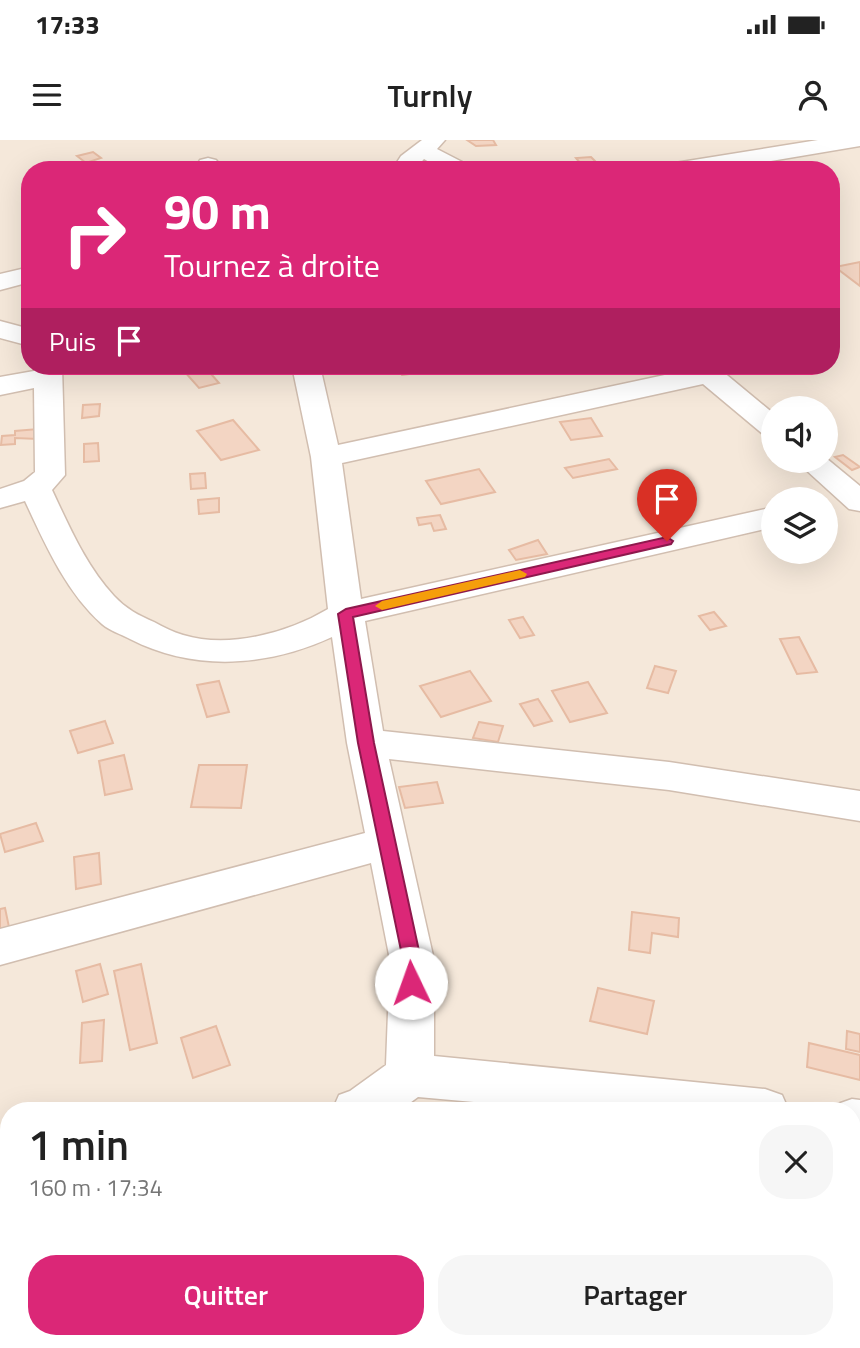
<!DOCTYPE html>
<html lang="fr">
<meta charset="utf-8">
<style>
:root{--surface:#fff;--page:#f6f6f6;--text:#222;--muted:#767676;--accent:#db2777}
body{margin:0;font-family:"Titillium Web",sans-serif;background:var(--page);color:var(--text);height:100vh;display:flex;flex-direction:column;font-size:26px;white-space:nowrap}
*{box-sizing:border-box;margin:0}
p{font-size:23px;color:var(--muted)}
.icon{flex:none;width:38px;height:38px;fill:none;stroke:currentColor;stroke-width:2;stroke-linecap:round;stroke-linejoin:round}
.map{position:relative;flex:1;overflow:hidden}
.side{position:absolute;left:0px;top:962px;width:861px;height:247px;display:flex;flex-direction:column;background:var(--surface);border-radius:28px 28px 0 0;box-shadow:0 7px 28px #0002}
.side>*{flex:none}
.top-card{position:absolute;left:21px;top:21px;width:819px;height:214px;border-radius:28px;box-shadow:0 7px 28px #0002;background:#db2777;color:#fff;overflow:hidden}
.buttons{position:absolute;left:761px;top:256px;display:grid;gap:14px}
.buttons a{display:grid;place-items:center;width:77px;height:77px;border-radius:50%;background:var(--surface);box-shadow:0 7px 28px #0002;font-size:35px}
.pin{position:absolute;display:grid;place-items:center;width:60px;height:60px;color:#fff;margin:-72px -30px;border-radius:50% 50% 50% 0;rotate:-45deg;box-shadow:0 0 7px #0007}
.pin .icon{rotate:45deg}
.me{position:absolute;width:77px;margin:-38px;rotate:357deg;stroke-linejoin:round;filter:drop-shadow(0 0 5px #0008)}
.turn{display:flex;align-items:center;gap:24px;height:147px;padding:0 28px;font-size:32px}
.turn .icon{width:91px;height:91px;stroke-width:2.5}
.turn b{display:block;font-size:49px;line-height:60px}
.then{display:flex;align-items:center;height:66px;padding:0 28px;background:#0003;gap:14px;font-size:26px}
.round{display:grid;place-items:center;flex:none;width:74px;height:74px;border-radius:28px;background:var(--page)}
.head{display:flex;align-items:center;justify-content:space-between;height:119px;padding:0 28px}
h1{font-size:42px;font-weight:600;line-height:52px}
.primary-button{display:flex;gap:14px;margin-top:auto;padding:14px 28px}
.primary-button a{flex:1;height:80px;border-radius:28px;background:var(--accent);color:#fff;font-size:28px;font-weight:600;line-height:80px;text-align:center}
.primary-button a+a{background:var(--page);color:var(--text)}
.status{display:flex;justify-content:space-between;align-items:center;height:49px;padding:0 35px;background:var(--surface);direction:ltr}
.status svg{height:19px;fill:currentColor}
header{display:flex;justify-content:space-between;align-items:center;height:91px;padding:0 28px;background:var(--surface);font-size:32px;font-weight:600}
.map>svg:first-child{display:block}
.residential{fill:#f5e8da;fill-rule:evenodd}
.building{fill:#f3d5c3;stroke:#e6bba3;stroke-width:2}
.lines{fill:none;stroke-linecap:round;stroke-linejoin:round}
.street-casing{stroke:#d1beb0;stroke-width:3}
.street{fill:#fff;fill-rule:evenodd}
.route{fill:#db2777;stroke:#8e194d;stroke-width:2}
.slow{fill:#f59e0b}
</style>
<div class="status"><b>17:33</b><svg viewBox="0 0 49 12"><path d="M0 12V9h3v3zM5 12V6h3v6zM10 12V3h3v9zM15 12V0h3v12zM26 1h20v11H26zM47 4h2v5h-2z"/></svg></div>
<header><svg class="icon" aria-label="menu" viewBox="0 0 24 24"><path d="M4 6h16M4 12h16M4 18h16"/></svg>Turnly<svg class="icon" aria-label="person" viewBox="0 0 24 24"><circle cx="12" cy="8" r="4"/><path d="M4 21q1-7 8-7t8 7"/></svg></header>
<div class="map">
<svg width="860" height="1208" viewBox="0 0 860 1208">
<rect width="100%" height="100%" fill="#fdf6ec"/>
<path class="residential" d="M0 0H860V1208H0ZM30 30H831V226H30ZM774 268H826V320H774ZM774 359H826V411H774ZM9 971H852V1200H9Z"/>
<g class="building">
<path d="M467 0H493L496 5 476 6Z"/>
<path d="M93 12 101 18 86 23 77 16Z"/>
<path d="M591 17 600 26 577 29 573 25 581 24 576 18Z"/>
<path d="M860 122V146L835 127Z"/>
<path d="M204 226 219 243 199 248 184 231Z"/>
<path d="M396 226H430L433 231 402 235Z"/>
<path d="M100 264 99 276 82 278 83 265Z"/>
<path d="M591 278 602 296 571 300 560 282Z"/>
<path d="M233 280 259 310 221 320 197 291Z"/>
<path d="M38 289V299L15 298V304L1 305 2 296 15 295V291Z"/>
<path d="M98 303 99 321 84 322V304Z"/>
<path d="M843 315 860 327 852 330 835 317Z"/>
<path d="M609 319 617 329 573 338 565 328Z"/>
<path d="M479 329 495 352 441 364 426 341Z"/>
<path d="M205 333 206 348 191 349 190 334Z"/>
<path d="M219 358V372L199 374 198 360Z"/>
<path d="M440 375 446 389 434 391 431 383 419 385 417 378Z"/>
<path d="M538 400 547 414 516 420 509 410Z"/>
<path d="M714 472 726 486 710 490 699 476Z"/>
<path d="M523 477 534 495 520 498 509 480Z"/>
<path d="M799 497 817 532 797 534 780 499Z"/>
<path d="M655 526 676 531 668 553 647 548Z"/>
<path d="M470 531 491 561 441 577 420 546Z"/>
<path d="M219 541 229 572 207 577 197 545Z"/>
<path d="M588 542 607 573 570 582 552 551Z"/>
<path d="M538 559 552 581 534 586 520 564Z"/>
<path d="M105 581 113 603 78 613 70 591Z"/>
<path d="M479 582 503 586 498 602 473 598Z"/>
<path d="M124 615 132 649 105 655 99 621Z"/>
<path d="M199 625H247L241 668 191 667Z"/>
<path d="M437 642 443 663 405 668 399 647Z"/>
<path d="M36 683 43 701 5 712 0 694Z"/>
<path d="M99 713 101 744 76 749 74 717Z"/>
<path d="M5 768 9 787 0 790V769Z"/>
<path d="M632 772 679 778 678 797 652 793 650 813 629 810Z"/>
<path d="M100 824 108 854 83 862 76 831Z"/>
<path d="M141 824 157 903 130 910 114 831Z"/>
<path d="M598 848 654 861 647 894 590 881Z"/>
<path d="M104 880 102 921 80 923 82 883Z"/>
<path d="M216 886 230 925 193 938 181 898Z"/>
<path d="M847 891 860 894V912L846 909Z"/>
<path d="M809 903 860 915V940L807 927Z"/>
</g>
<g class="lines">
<defs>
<g id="street">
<path d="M422 0H445L437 9 468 25 471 30H443L424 19 414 30H392L401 16Z"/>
<path d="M818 0H860V6L717 30H664L667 25 675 23Z"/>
<path d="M208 18 216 20 224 30H200L197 25 200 20Z"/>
<path d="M30 127V142L0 150V134Z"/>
<path d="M0 181 30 189V206L0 198Z"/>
<path d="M34 226H62L65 335 52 350C69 386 86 426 114 456 126 469 138 475 154 482 163 487 173 492 183 495 229 509 288 493 328 469L311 317 292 226H320L338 305 688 230 685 226H716L774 274V298L764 295 703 244 342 323 361 459 774 367V387L365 481 383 591 669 622 860 651V681L669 650 389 619 434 820V916L765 949 782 955 789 971H572L418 957 399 971H332L339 955 350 951 386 925 390 820 371 723 0 825V789L365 693 347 603 332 497C267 527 194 532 130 499 121 494 110 491 102 484 66 452 45 404 25 361L0 368V349L24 341 35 332 34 248 0 255V237L34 231Z"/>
<path d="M826 318 860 346V371L849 369 795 320H826Z"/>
<path d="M852 959 860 960V1004L852 1003V971H832L835 965Z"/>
<path d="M9 1032V1080L0 1081V1033Z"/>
</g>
</defs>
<use href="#street" class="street-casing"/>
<use href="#street" class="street"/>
</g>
<path class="route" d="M667 397 673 401 671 404 353 477 374 603 421 820V843L418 849 411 851 405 849 402 843 403 820 358 603 338 474 346 469Z"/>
<path class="slow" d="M520 430 527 434 525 437 382 470 375 466 382 461Z"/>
</svg>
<div class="buttons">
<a><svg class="icon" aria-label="sound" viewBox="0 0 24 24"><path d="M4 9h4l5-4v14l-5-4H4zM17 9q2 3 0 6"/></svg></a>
<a><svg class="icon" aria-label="layers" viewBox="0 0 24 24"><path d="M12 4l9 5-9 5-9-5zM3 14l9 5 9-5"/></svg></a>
</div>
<div class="pin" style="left:667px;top:401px;background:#d93025"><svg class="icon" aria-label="arrive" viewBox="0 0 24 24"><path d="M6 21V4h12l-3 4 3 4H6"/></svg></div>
<svg class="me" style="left:411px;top:843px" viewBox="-20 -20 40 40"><circle r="19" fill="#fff"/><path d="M0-13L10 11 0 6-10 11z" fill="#db2777"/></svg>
<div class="top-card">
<div class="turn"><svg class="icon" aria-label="right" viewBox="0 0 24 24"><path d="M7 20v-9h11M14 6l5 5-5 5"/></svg><div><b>90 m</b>Tournez à droite</div></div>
<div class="then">Puis<svg class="icon" aria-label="arrive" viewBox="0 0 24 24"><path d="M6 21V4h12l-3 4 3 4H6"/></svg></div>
</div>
<section class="side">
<div class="head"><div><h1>1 min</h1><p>160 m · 17:34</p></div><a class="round"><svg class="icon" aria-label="close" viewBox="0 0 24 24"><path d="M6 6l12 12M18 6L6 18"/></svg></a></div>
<div class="primary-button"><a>Quitter</a><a>Partager</a></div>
</section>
</div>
